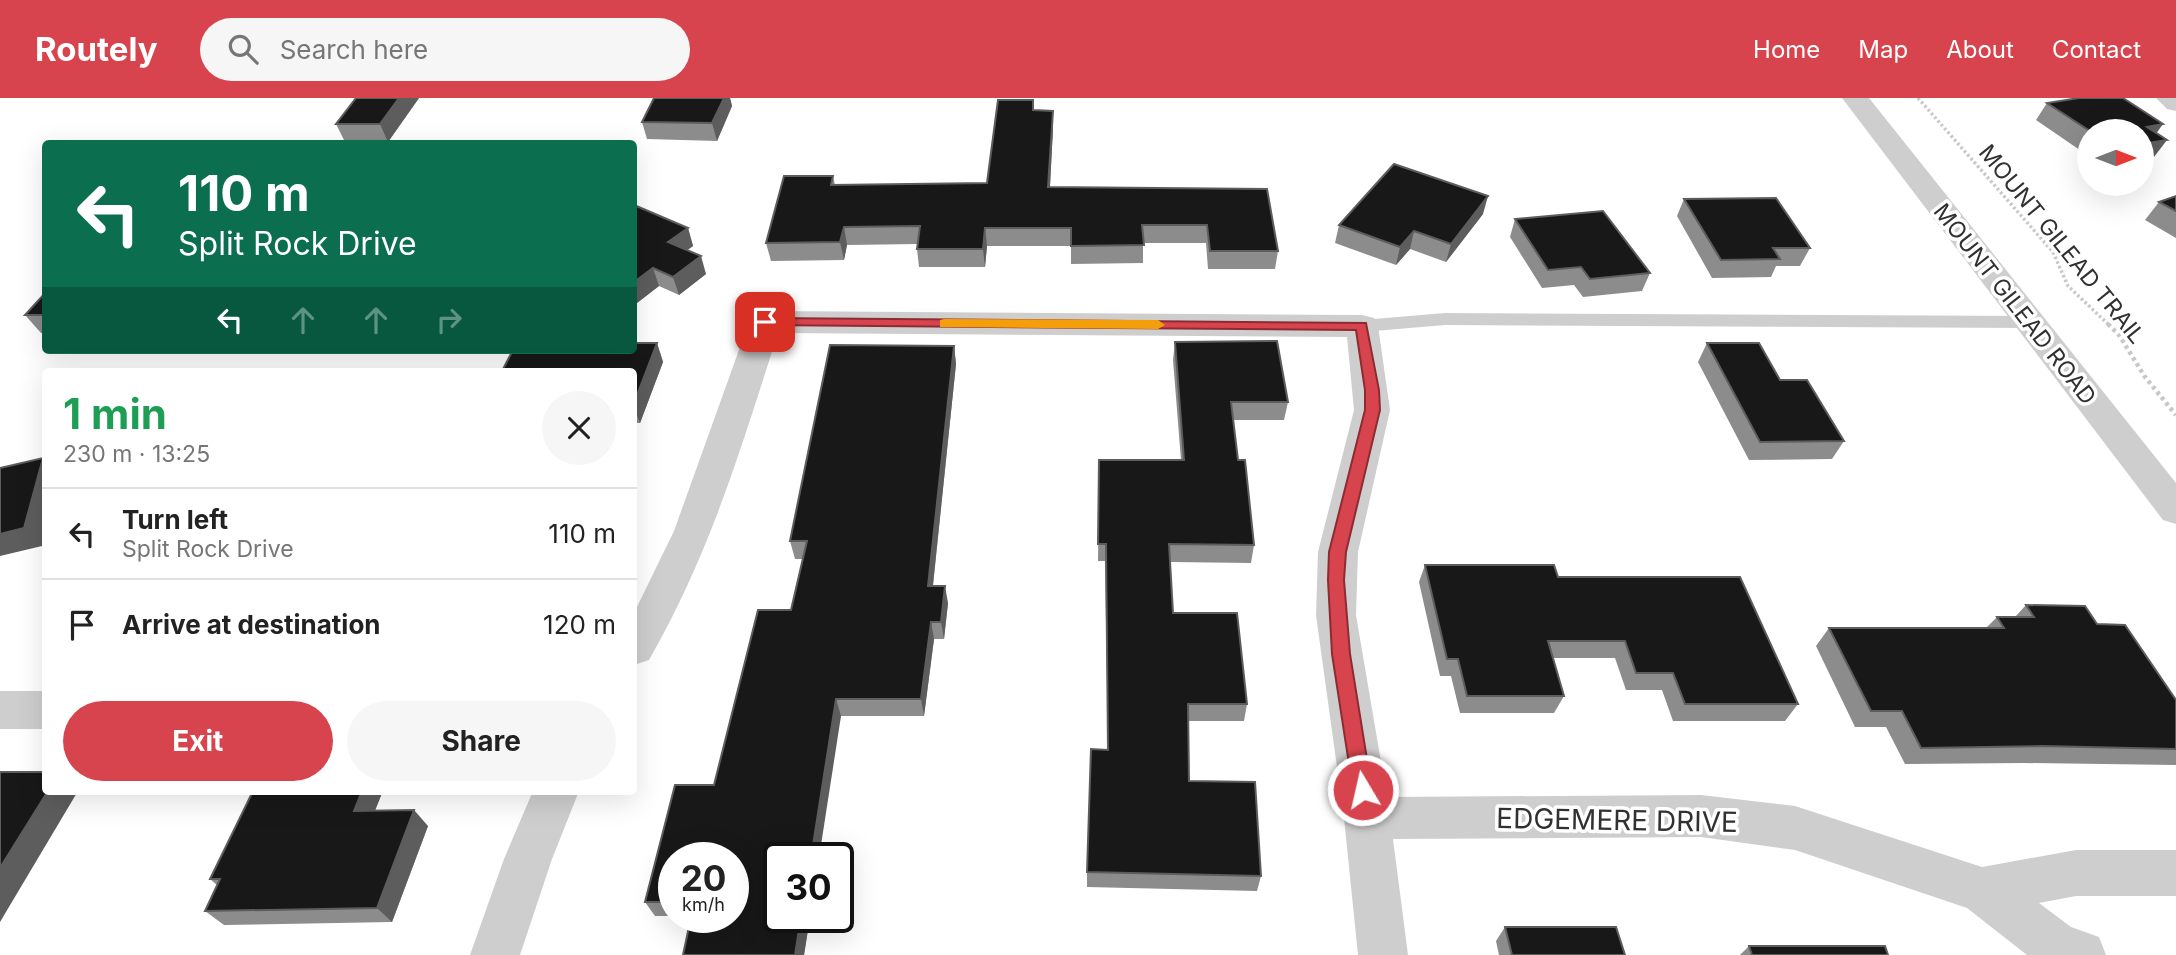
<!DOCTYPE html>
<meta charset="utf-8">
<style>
:root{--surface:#fff;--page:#f6f6f6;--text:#222;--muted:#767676;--line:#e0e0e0;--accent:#d7444d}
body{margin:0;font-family:Inter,sans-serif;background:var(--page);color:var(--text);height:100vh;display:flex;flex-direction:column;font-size:26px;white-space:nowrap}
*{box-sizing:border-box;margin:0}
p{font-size:23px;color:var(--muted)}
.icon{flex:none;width:38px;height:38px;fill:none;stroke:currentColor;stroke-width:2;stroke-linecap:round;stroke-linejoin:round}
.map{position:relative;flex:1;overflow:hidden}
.details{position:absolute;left:42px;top:270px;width:595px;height:427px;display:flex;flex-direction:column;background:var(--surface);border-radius:7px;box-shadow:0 7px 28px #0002}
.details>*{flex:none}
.top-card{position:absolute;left:42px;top:42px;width:595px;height:214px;border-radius:7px;box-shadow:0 7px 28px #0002;background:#0b6e4f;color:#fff;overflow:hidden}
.needle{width:46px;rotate:90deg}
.controls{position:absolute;left:2077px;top:21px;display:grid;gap:14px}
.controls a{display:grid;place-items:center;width:77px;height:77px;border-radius:50%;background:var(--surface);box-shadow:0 7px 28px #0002;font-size:35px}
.speed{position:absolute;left:658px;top:744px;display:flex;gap:14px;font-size:35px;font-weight:700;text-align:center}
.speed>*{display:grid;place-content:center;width:91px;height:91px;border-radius:50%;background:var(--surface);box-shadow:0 7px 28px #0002;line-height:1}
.speed small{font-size:18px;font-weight:400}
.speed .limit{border:4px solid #111;border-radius:10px;background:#fff;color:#111}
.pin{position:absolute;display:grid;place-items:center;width:60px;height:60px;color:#fff;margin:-30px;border-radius:14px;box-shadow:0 4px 10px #0006}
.me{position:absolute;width:77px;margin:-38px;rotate:351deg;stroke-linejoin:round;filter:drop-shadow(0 0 5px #0008)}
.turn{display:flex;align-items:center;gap:24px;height:147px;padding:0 21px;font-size:32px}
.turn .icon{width:91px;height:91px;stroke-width:2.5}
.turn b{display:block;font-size:49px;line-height:60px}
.lanes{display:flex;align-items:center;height:66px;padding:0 21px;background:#0003;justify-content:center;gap:35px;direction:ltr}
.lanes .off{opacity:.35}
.round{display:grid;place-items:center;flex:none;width:74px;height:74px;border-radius:37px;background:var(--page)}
.overview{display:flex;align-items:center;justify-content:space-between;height:119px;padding:0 21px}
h1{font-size:42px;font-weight:700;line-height:52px;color:#1e9e55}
.button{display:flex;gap:14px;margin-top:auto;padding:14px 21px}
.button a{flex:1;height:80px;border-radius:42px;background:var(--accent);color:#fff;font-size:28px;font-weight:700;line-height:80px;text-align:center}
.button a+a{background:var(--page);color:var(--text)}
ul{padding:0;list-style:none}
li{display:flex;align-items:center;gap:21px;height:91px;padding:0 21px;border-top:2px solid var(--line)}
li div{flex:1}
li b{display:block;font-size:26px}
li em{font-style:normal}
header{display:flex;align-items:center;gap:42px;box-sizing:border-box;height:98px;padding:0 35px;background:var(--accent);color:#fff}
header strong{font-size:33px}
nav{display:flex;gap:38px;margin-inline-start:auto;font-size:24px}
.search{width:490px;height:63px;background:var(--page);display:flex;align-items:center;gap:18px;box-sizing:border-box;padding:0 24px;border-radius:38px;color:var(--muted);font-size:26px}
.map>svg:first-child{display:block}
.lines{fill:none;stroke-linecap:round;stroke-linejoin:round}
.path-far1{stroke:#c8c8c8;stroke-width:3.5;stroke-dasharray:2.5 2.5;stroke-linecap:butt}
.path{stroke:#c8c8c8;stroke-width:4.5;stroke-dasharray:3.5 3.5;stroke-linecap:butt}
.service{fill:#cecece;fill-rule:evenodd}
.minor{fill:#cecece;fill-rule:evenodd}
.tertiary{fill:#cecece;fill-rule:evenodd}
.wall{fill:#8c8c8c}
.shaded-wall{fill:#5d5d5d}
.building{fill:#181818;stroke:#5d5d5d;stroke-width:2}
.route{fill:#d7444d;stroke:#8c2c32;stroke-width:2}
.slow{fill:#f59e0b}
.labels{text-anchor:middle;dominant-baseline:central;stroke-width:7;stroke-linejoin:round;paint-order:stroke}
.street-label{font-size:23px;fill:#313131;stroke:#fff}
.near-street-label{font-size:28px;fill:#313131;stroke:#fff}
</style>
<header>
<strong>Routely</strong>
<div class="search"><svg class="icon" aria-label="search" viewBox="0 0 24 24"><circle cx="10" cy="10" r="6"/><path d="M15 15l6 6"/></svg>Search here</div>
<nav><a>Home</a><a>Map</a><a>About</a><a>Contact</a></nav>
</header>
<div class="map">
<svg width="2176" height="857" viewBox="0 0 2176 857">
<rect width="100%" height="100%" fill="#fff"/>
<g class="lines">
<path class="path-far1" d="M1918 0 2053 154 2068 188 2110 228"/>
<path class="path" d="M2108 226 2119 237 2145 279 2176 317"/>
<path class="service" d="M1445 215 2029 218 2036 220 2039 224 2036 228 2029 230 1445 227 1362 234 1355 232 1352 228 1355 224 1362 222Z"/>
<g class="minor">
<path d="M2156 0H2176V13L2167 11Z"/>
<path d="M765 213 1362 217 1374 220 1378 228 1390 312 1358 454 1356 517 1387 699 1701 697 1795 708 1982 769 2076 752H2176V798H2076L2039 805 2071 829 2099 839 2106 857H2027L1967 810 1795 752 1701 739 1393 741 1408 857H1358L1344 720 1316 517 1318 454 1354 312 1347 239 778 235C741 350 710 456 649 562L634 567V515L674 433 749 224 753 217Z"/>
<rect x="0" y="593" width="46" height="38"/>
<path d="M533 693H579L552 761 520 857H470L504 761Z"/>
</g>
<path class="tertiary" d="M1842 0H1869L2176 385V426L2163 422Z"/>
</g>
<g class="wall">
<path d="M419 0 388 44H345L336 26Z"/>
<path d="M654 0H730L732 8 717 43 647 41 642 24Z"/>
<path d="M1033 2 1034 12 1053 13V30L1050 89 1267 91 1278 153 1275 171H1208L1206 145H1143V165L1071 166V148H987L985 169H919L917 151 918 146 847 147 844 162 771 163 766 145 833 78 835 87 987 85Z"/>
<path d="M2047 5 2157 35 2154 59 2090 33V59L2036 22Z"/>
<path d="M2176 98V140L2145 122 2159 104Z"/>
<path d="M1684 101 1810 150 1800 168H1776L1771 179 1712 180 1677 118Z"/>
<path d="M634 107 688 130 693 148 687 152 706 176 679 197 659 188 637 205 634 203Z"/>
<path d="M1483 116 1446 164 1410 151 1396 167 1335 145 1339 127Z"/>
<path d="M1515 121 1650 175 1642 193 1583 199 1574 187 1542 190 1510 139Z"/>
<path d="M46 194V235H41L25 217Z"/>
<path d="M1175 244 1288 304 1284 322H1233L1238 362 1254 447 1251 465 1170 464 1173 515 1247 606 1244 623H1188L1189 683 1261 778 1257 793 1087 789V774L1108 652 1105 463H1098L1099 362H1181L1173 262Z"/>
<path d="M636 245H657L663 264 640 325H634V273Z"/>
<path d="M1707 245 1780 282 1844 343 1832 361 1749 362 1698 264Z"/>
<path d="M954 248 956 266 933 488 948 505 944 541H934L924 618H841L779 819H810L804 857H683L733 819 674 760V818H655L645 804 714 687 791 512 803 461H795L790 443Z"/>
<path d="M1425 467 1558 479 1798 606 1785 623H1673L1662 592H1626L1615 560H1553L1564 598 1554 615H1460L1451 578H1440L1419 484Z"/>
<path d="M2026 507 2097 526 2176 602V667L2023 665 1905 666 1886 629H1855L1816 548 1829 530H1986L1997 519H2015Z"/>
<path d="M253 693H380L382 695 375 712 428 728 392 824 224 827 205 813 217 787 210 781Z"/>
<path d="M1505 829 1625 857H1499L1496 843Z"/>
<path d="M1749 848 1888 857H1740Z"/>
</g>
<g class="shaded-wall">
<path d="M399 0H419L388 44 380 26Z"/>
<path d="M724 0H730L732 8 717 43 712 25Z"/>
<path d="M1053 13V30L1049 107 1048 89Z"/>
<path d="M2163 26 2150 44 2147 29Z"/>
<path d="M2167 42 2154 59 2142 61V46Z"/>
<path d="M1488 98 1483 116 1446 164 1451 146Z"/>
<path d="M844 129 847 147 844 162 840 144Z"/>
<path d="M688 130 693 148 674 162 668 144Z"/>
<path d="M985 130 987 148 985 169 983 151Z"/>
<path d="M1414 133 1410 151 1396 167 1400 149Z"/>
<path d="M701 158 706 176 679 197 673 179Z"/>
<path d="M653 170 659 188 637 205 634 196V184Z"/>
<path d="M657 245 663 264 640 325 634 309V305Z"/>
<path d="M954 248 956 266 931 505 928 488Z"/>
<path d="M43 360 46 363V436L42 448 0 458V436Z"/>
<path d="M945 488 948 505 944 541 941 524Z"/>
<path d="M931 524 934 541 924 618 921 601Z"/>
<path d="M836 601 841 618 819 760H811Z"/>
<path d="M48 693H78L0 824V770Z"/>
<path d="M362 693H380L382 695 369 728 354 713Z"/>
<path d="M414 712 428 728 392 824 377 810Z"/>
<path d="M801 819H810L804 857H795Z"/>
</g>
<g class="building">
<path d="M356 0H399L380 26H336Z"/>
<path d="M654 0H724L712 25 642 24Z"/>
<path d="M2079 0H2123L2163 26 2147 29 2167 42 2142 46V33H2090L2047 5Z"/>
<path d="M998 2H1033V12L1053 13 1048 89 1267 91 1278 153H1210L1207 127H1142L1144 147 1071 148V130H985L983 151H917L920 128 844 129 840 144 766 145 784 78H833L831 87 987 85Z"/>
<path d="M1394 66 1488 98 1451 146 1414 133 1400 149 1339 127Z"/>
<path d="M2176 98V113L2159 104Z"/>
<path d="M1776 100 1810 150H1773L1780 161 1721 162 1684 101Z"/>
<path d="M634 107 688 130 668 144 701 158 673 179 653 170 634 184Z"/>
<path d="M1603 113 1650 175 1590 181 1581 169 1548 172 1515 121Z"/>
<path d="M46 194V217H25Z"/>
<path d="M1277 243 1288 304H1231L1238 362H1245L1254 447 1169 446 1173 515H1237L1247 606H1188L1189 683 1255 684 1261 778 1087 774 1091 651 1108 652 1106 446H1098L1099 362H1184L1175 244Z"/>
<path d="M634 245H657L634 305V273H502L513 252H634Z"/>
<path d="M1707 245H1759L1780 282H1807L1844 343 1760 344Z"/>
<path d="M830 247 954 248 928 488H945L941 524H931L921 601H836L811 760H779V819H801L795 857H683L691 819H733V760H674V804H645L675 687H714L758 512H791L807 443H790Z"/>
<path d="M43 360 24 430 0 436V370Z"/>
<path d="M1425 467H1554L1558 479H1740L1798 606H1685L1673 575H1636L1625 543H1548L1564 598H1467L1458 561H1447Z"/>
<path d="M2026 507 2085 508 2097 526 2125 527 2176 602V651L2042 648 1921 650 1902 613H1871L1829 530H2004L1997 519H2034Z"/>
<path d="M0 674H46V693H48L0 770Z"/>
<path d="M253 693H362L354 713 414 712 377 810 205 813 220 781H210Z"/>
<path d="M1505 829H1616L1625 857H1512Z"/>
<path d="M1749 848H1885L1888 857H1752Z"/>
</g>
<path class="route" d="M765 220 1366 225 1379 292 1380 312 1346 454 1344 482 1350 556 1372 692 1369 699 1363 701 1356 699 1353 692 1332 556 1328 482 1329 454 1365 312V292L1356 232 760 227V221Z"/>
<path class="slow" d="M944 221 1158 222 1165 227 1158 231 940 229V222Z"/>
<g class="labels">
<g class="street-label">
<text transform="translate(2062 146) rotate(51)">MOUNT GILEAD TRAIL</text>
<text transform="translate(2015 206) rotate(52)">MOUNT GILEAD ROAD</text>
</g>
<g class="near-street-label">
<text transform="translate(1617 722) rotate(1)">EDGEMERE DRIVE</text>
</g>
</g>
</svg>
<div class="controls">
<a><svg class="needle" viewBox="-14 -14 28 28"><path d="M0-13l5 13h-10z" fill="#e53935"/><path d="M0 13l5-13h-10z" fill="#767676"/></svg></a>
</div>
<div class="speed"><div>20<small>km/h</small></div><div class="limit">30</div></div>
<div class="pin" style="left:765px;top:224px;background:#d93025"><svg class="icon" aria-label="arrive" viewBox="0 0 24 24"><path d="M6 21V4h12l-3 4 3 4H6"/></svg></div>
<svg class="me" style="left:1363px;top:692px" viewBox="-20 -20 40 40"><circle r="17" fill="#d7444d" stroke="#fff" stroke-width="3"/><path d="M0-11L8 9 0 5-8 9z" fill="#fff"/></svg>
<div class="top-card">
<div class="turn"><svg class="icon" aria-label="left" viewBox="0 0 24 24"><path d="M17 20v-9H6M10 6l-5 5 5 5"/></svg><div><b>110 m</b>Split Rock Drive</div></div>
<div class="lanes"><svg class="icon" aria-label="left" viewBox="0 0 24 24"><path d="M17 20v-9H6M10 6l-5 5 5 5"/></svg><svg class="icon off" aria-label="ahead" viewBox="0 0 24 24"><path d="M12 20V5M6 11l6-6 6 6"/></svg><svg class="icon off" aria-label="ahead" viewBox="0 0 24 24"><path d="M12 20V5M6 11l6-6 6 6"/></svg><svg class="icon off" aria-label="right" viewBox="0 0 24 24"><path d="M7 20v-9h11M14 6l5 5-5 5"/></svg></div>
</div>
<section class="details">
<div class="overview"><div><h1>1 min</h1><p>230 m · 13:25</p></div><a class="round"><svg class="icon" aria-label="close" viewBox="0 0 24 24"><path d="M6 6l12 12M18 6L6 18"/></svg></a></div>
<ul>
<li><svg class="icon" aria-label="left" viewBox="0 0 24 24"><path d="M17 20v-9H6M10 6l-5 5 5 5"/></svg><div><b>Turn left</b><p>Split Rock Drive</p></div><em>110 m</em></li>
<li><svg class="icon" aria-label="arrive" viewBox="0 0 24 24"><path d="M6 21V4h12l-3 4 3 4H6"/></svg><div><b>Arrive at destination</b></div><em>120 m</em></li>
</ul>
<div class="button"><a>Exit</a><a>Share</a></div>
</section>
</div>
